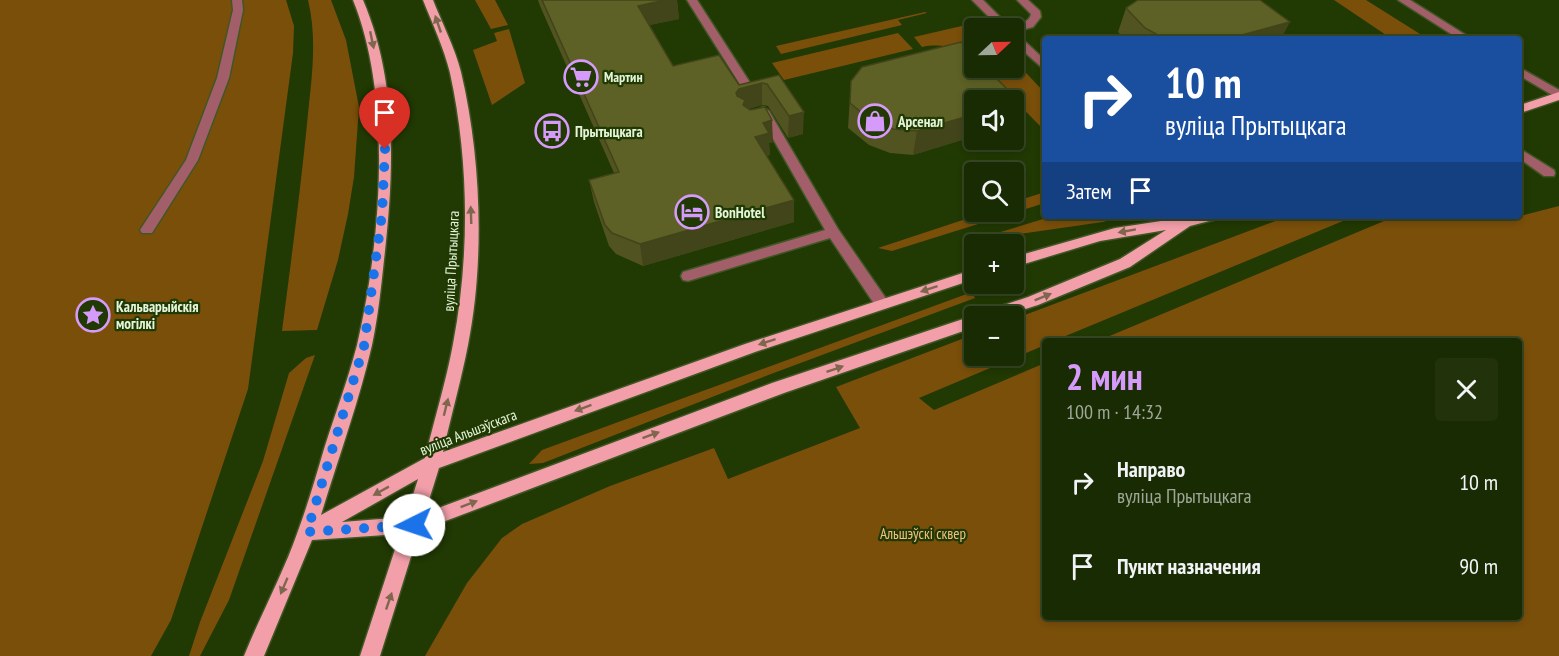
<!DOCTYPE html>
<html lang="ru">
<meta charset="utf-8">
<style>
:root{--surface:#192b02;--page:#22330c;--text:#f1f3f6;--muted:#9fa799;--line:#374724;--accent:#d69bfa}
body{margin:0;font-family:"PT Sans Narrow",sans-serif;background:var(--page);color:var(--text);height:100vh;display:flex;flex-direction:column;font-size:22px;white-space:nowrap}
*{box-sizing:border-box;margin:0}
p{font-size:20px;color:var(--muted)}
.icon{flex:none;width:33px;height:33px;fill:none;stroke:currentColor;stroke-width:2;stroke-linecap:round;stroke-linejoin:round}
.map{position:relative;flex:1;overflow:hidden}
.panel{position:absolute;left:1042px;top:338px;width:480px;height:282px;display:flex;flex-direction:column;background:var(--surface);border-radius:6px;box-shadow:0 3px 9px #0003,0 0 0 2px var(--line)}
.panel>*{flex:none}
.top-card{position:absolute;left:1042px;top:36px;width:480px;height:183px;border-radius:6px;box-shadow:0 3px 9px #0003,0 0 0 2px var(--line);background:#1a4fa0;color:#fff;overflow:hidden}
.needle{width:39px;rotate:68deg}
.tools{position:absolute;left:964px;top:18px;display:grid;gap:12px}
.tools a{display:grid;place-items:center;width:60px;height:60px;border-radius:6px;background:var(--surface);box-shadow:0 3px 9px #0003,0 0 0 2px var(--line);font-size:30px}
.pin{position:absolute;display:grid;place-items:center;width:51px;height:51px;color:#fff;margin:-62px -26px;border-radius:50% 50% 50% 0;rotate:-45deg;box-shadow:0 0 6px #0007}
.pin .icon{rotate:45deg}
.me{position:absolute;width:66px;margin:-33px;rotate:266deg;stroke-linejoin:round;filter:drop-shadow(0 0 4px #0008)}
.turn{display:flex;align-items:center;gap:21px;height:126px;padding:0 24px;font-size:27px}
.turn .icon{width:78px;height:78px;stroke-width:2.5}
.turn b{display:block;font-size:42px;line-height:51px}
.then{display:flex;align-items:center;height:57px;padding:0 24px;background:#0003;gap:12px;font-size:22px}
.round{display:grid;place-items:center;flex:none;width:63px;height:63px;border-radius:6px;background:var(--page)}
.head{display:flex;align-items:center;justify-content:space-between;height:102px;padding:0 24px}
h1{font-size:36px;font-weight:800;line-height:45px;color:var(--accent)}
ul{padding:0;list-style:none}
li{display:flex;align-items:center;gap:18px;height:84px;padding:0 24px}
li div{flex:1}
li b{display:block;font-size:22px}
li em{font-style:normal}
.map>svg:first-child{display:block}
.green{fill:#7a4f0a}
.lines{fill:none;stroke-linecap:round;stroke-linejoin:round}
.minor-casing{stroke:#405725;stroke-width:3}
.major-casing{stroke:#405725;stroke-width:3}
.minor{fill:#a35f69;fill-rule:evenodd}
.major{fill:#f39faa;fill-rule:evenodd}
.wall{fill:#515320}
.shaded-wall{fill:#42441a}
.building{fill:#5e6125;stroke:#42441a;stroke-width:1.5}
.oneway{fill:#7f674e}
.route{stroke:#1a73e8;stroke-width:10;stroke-dasharray:0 18}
.labels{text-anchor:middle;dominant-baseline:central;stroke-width:4.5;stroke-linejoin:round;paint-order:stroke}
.far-poi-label{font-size:14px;font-weight:bold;fill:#e5f5d9;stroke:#213903;text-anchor:start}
.poi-label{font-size:15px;font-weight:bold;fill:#e5f5d9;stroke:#213903;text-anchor:start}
.street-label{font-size:15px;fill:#e5f5d9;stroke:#213903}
.park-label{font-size:15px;fill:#f4c081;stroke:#213903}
</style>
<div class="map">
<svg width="1559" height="656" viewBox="0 0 1559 656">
<rect width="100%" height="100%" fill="#213903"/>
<g class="green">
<path d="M0 0H286L294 26 293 53 248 389 171 620 151 656H0Z"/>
<path d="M308 0H331L346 40 359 107 354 177 348 214 338 260 317 330 282 331C291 262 300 193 307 124 311 82 318 41 308 0Z"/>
<path d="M475 0H495L508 25 491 29Z"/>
<path d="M1334 0H1366L1428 39H1392Z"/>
<path d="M925 12 927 13 898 20 902 25 781 54 776 46Z"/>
<path d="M979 22 984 28H975V60C963 47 939 43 922 47L914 37Z"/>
<path d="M509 29 525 83 492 105 473 50 497 41 494 33Z"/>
<path d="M898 33 913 49 784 80 772 63Z"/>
<path d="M1014 60 1045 93V126L1041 127 983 68H1014Z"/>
<path d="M1045 192V203L892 251 878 248 987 212H1014V202Z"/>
<path d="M1559 206V656H425L467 583 502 538 522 524 610 486 714 448 728 479 860 428 836 387 975 334V356H1014V319L1289 216H1355L1056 340H1046L1045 345 919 398 934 410 1045 363 1046 616H1520V340H1100L1396 216H1520Z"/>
<path d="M1053 216H1123L1103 222 971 241Z"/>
<path d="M972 292 975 298 771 374 543 463 529 464 542 450Z"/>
<path d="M315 355 229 600 200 656H189L200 622 263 461 289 373 306 358Z"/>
</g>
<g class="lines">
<defs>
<g id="minor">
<path d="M232 0H242L243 10 229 78 198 160 152 233H142L140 230 142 227 186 160 217 78 233 10Z"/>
<path d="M687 0H697L756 92 754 94H746Z"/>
<path d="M972 0H983L1010 27C1019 24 1029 23 1031 14L1017 0H1028L1040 11 1041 17 1033 27 1014 32V28H1000Z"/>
<path d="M1398 0H1410L1472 39H1459Z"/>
<path d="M1014 34 1018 35 1046 61V71L1014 43Z"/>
<path d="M1520 68 1559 90V99L1520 76Z"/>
<path d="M763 107 769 111 838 229 887 300 889 304 887 308H877L830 238 688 281 683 280 681 276 683 272 825 230 760 116 754 112Z"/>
<path d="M1520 149 1554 170 1555 173 1554 176H1544L1520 159Z"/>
</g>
<g id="major">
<path d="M353 0H363C398 82 394 173 384 260 381 288 378 317 372 345 359 402 338 459 321 515L425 458C434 420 446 382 453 344 470 256 469 160 450 73 444 48 432 23 423 0H433C442 23 455 48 461 72 481 157 485 259 468 345 461 381 451 416 443 452L745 344 975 269V279L755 352 439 468 425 513 772 383 975 315 979 316H975V327L784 393 419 531 380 656H360L400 534 312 540 264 656H244C261 614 283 574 298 531 308 504 316 476 324 449 335 414 348 380 357 345 381 242 393 99 353 0ZM418 479 406 517 342 522Z"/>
<path d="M1559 92V100L1520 113V105Z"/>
<path d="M1194 216H1219L1217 219 1190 226 1130 267 1038 305 1004 316H981L983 312 1028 297 1120 259 1166 230 1100 241 1014 267V257L1115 228Z"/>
</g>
</defs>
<use href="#minor" class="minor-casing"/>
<use href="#major" class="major-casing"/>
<use href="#minor" class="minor"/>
<use href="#major" class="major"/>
</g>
<g class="wall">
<path d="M538 0H677L679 19 649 25 673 66 739 85 779 75 803 134 788 138 768 106 762 105 748 109 773 142 769 143 770 155 766 156 794 222 643 266 616 254 609 246 594 202 589 180 614 173 540 6Z"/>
<path d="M1126 8 1281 39H1125L1118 32Z"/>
<path d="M851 81 975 100V136L913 155 890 153 869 145 848 128Z"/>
</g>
<g class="shaded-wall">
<path d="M665 0H677L679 19 641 27 638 6Z"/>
<path d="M1290 22 1281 39H1227Z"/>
<path d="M762 83V105L740 111 736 93 739 89Z"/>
<path d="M1019 101 1014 121V103Z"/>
<path d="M804 112 803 134 788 138 789 116Z"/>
<path d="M975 114V136L913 155 917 131Z"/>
<path d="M772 120 773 142 769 143 770 155 755 159V137L763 123Z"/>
<path d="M794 200V222L643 266 640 244Z"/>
</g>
<g class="building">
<path d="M542 0H665L638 6 673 66 719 55 739 85 779 75 804 112 789 116 767 84 762 83 739 89 736 93 737 96 745 100 743 105 750 110 765 107 772 120 763 123 769 133 755 137 794 200 640 244 612 233 605 225 589 180 619 172Z"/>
<path d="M1138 0H1260L1290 22 1227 39H1165L1145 28 1126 8Z"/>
<path d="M961 42 975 56V68H986L1019 101 1014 103V100H975V114L917 131 893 129 872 121 850 103 851 81 862 67Z"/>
</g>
<defs><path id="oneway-solid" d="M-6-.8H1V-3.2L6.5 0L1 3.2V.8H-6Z" transform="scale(1.5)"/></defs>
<g class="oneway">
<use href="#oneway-solid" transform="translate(438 24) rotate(-109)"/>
<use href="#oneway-solid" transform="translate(372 40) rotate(78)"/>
<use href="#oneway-solid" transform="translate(471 215) rotate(-92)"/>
<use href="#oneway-solid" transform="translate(1127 231) rotate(170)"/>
<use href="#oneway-solid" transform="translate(929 289) rotate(162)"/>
<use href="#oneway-solid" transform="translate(1043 297) rotate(-22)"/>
<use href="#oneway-solid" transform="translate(767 342) rotate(162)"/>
<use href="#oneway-solid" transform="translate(835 369) rotate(-19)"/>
<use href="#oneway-solid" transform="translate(446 407) rotate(-76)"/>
<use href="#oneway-solid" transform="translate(583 408) rotate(160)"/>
<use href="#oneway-solid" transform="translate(651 435) rotate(-20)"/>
<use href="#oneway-solid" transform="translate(381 491) rotate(151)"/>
<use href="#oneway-solid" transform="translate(469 504) rotate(-21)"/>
<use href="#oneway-solid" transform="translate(284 586) rotate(113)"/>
<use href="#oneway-solid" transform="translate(389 601) rotate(-71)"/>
</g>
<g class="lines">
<path class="route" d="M385 149 382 214 364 346 307 532 414 525"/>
</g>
<defs>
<symbol id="supermarket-ring" viewBox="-11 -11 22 22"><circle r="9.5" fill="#213903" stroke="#d69bfa" stroke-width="1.5"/><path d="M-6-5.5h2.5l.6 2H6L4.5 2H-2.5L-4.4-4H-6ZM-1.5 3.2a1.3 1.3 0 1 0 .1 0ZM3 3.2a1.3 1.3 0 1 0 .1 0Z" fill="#d69bfa"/></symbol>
<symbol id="shop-ring" viewBox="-11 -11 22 22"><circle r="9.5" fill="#213903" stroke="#d69bfa" stroke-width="1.5"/><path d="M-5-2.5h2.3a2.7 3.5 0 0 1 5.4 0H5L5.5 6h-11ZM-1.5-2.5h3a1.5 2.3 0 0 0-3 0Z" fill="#d69bfa"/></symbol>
<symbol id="bus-ring" viewBox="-11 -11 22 22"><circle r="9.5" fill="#213903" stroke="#d69bfa" stroke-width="1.5"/><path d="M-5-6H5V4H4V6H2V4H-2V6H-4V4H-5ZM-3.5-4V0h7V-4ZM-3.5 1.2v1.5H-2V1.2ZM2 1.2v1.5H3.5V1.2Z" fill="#d69bfa"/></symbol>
<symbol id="hotel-ring" viewBox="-11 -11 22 22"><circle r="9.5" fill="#213903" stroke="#d69bfa" stroke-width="1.5"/><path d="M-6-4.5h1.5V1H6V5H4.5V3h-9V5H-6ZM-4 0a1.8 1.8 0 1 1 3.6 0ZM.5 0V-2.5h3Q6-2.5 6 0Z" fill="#d69bfa"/></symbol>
<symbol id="sight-ring" viewBox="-11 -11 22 22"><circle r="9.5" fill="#213903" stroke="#d69bfa" stroke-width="1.5"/><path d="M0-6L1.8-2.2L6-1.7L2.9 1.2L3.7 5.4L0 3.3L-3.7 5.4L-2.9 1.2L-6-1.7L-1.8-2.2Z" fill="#d69bfa"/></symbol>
</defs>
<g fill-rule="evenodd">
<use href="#supermarket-ring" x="562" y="58" width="38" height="38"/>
<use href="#shop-ring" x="856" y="102" width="38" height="38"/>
<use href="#bus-ring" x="533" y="112" width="38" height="38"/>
<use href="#hotel-ring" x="673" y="193" width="38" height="38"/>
<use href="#sight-ring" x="74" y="296" width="38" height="38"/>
</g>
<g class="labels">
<g class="far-poi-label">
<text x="604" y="77">Мартин</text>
</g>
<g class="poi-label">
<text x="898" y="121">Арсенал</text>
<text x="575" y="131">Прытыцкага</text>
<text x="715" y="212">BonHotel</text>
<text x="116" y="306">Кальварыйскія<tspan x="116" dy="17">могілкі</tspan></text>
</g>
<g class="street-label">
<text transform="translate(451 261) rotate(-87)">вуліца Прытыцкага</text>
<text transform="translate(468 432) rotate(-21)">вуліца Альшэўскага</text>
</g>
<g class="park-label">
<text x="923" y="533">Альшэўскі сквер</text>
</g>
</g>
</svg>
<div class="tools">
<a><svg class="needle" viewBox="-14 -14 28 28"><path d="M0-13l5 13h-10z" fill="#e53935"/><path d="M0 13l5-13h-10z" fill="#9fa799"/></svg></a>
<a><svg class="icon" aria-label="sound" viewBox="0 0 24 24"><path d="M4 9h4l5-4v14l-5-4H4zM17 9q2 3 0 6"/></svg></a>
<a><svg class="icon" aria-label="search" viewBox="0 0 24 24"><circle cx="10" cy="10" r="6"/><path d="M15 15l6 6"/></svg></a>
<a>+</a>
<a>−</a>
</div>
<div class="pin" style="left:385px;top:149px;background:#d93025"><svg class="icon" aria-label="arrive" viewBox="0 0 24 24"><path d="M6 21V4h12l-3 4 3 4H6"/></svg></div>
<svg class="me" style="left:414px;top:525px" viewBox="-20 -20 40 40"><circle r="19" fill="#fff"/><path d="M0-13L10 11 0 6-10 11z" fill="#1a73e8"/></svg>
<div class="top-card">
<div class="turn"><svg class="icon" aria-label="right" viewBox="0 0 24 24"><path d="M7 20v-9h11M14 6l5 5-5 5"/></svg><div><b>10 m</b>вуліца Прытыцкага</div></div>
<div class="then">Затем<svg class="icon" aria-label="arrive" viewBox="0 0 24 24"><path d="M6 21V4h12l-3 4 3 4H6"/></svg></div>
</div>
<section class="panel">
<div class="head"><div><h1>2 мин</h1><p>100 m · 14:32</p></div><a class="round"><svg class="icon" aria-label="close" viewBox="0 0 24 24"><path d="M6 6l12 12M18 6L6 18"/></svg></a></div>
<ul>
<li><svg class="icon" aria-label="right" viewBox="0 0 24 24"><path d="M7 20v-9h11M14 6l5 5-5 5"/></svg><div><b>Направо</b><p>вуліца Прытыцкага</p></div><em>10 m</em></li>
<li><svg class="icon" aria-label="arrive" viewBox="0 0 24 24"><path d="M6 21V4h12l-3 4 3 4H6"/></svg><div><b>Пункт назначения</b></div><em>90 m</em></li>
</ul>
</section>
</div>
